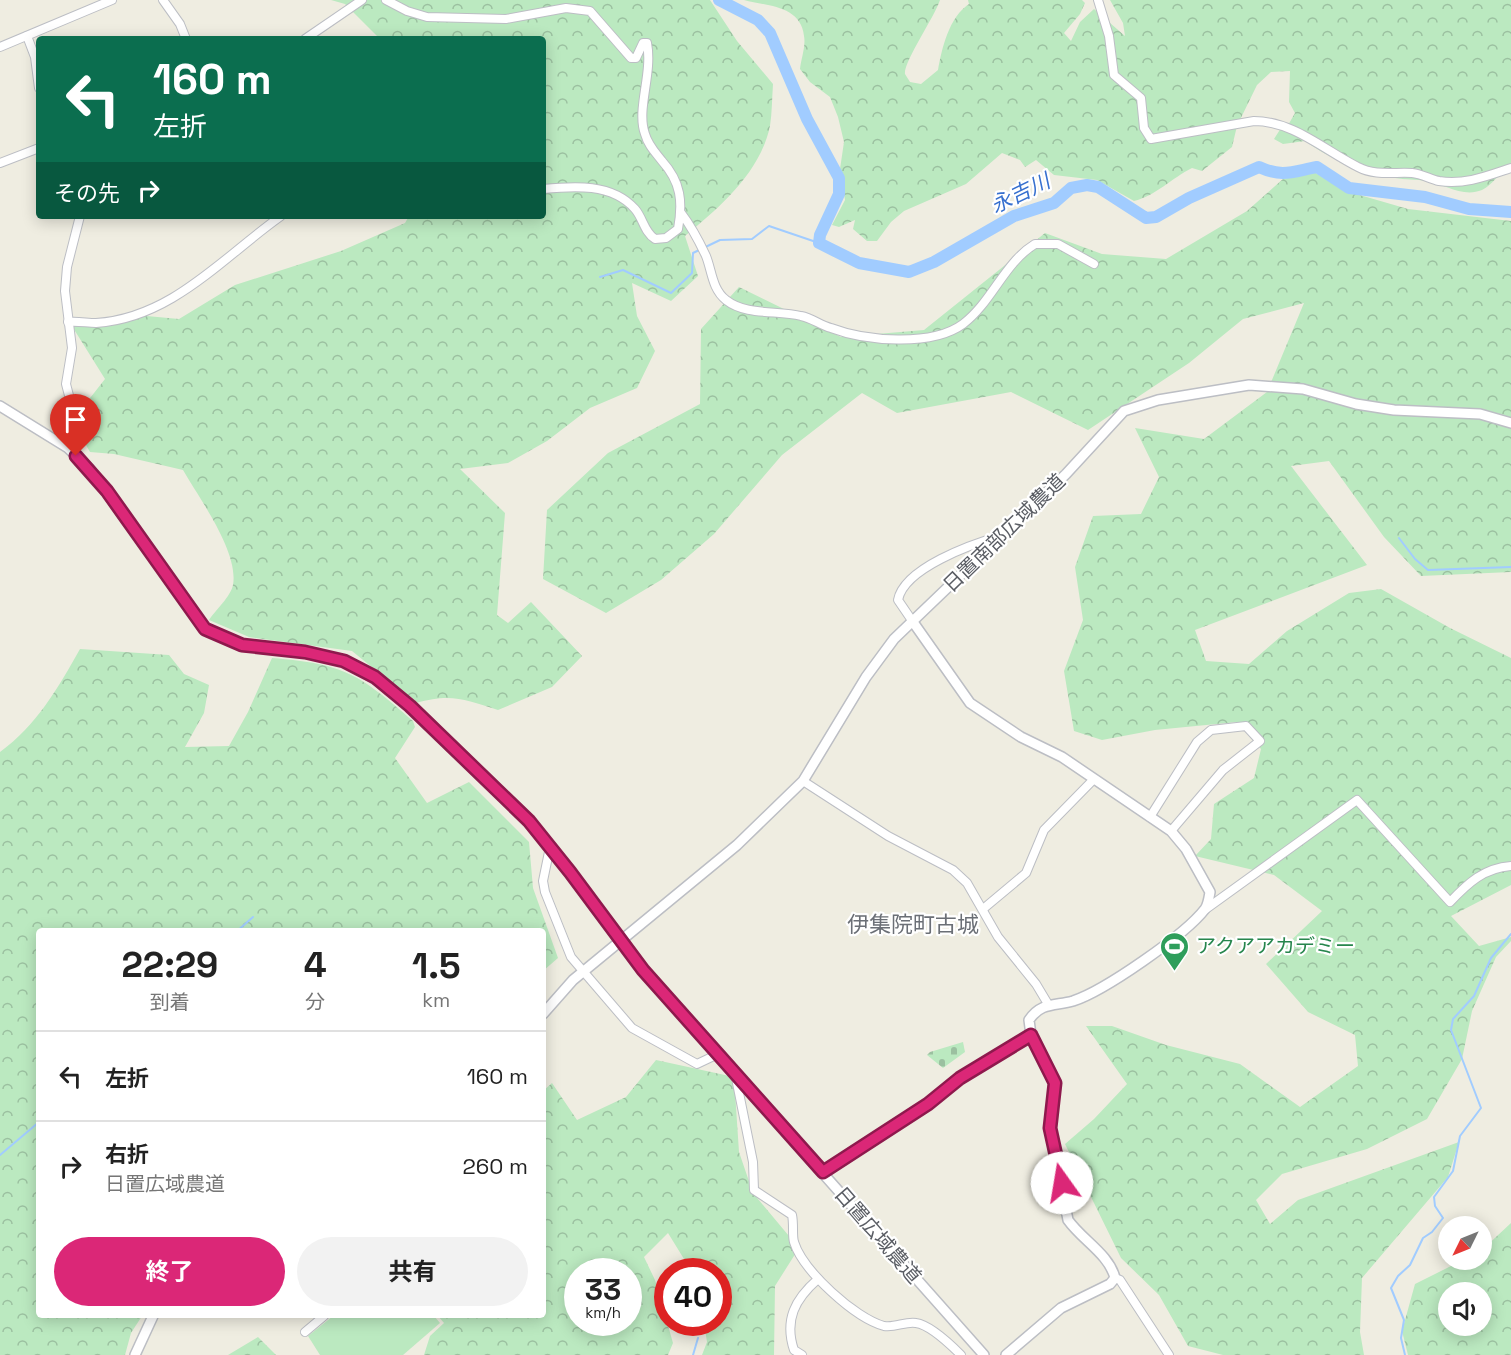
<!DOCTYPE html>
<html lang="ja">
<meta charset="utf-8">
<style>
:root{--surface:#fff;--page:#f2f2f2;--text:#222;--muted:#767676;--line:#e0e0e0;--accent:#db2777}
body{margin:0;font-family:"Space Grotesk","Noto Sans JP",sans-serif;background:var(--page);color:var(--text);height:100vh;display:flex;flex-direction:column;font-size:22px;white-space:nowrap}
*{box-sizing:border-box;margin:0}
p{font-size:20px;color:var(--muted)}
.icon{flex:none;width:33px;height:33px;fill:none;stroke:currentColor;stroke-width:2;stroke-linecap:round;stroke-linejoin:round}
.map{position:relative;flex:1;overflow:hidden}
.drawer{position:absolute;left:36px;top:928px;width:510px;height:390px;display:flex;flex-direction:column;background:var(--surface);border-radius:6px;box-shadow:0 3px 15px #0003}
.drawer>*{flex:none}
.top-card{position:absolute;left:36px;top:36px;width:510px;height:183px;border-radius:6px;box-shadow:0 3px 15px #0003;background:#0b6e4f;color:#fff;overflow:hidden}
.needle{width:39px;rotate:227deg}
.tools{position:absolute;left:1438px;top:1216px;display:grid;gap:12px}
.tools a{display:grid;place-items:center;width:54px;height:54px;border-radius:50%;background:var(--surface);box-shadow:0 3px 15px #0003;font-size:30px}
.speed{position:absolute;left:564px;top:1258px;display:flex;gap:12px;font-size:30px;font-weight:700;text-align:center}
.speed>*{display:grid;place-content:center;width:78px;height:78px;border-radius:50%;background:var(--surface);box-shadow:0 3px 15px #0003;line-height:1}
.speed small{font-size:15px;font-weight:400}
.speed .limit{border:9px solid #d22;background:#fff;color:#111}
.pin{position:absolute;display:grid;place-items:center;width:51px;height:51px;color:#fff;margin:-62px -26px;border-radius:50% 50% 50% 0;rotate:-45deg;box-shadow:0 0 6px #0007}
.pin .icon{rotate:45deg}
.me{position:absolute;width:66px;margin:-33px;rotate:347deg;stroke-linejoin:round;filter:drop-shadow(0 0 4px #0008)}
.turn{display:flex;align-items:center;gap:21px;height:126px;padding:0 18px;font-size:27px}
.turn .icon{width:78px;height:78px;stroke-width:2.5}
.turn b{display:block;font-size:42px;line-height:51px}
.then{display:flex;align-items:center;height:57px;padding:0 18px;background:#0003;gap:12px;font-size:22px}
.eta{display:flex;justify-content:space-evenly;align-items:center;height:102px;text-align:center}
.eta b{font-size:36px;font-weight:700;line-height:42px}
.action{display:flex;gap:12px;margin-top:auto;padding:12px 18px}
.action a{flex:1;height:69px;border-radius:36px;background:var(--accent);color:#fff;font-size:24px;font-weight:700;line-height:69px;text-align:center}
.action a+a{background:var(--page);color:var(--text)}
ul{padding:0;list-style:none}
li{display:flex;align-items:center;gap:18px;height:90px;padding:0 18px;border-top:2px solid var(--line)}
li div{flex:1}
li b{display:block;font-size:22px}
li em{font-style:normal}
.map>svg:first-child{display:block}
.grass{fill:#bbe9c0}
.forest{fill:url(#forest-crowns);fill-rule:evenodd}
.cemetery{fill:url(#cemetery-stones)}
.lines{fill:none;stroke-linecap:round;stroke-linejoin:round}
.stream{stroke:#a1ccff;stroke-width:2}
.river{stroke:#a1ccff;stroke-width:12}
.minor-casing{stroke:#bcbec4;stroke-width:10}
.tertiary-casing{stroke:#bcbec4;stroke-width:12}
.minor{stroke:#fff;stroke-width:8}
.tertiary{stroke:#fff;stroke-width:9}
.route-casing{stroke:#8e194d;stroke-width:15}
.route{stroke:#db2777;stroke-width:10}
.labels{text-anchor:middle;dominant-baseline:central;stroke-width:4.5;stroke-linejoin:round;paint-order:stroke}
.street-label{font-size:20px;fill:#5a5d64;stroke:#fff}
.leisure-label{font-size:20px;fill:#27864d;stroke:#fff;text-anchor:start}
.water-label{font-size:21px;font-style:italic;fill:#3770cf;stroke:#fff}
.quarter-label{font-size:22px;fill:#6b6f76;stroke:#fff}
</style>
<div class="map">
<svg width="1511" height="1355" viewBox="0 0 1511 1355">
<defs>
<pattern id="forest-crowns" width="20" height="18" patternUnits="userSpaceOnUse" patternTransform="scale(1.5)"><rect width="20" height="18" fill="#bbe9c0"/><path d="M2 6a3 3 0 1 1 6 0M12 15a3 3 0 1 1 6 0" fill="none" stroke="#9bc0a0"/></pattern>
<pattern id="cemetery-stones" width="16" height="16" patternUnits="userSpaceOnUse" patternTransform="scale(1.5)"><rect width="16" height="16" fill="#bbe9c0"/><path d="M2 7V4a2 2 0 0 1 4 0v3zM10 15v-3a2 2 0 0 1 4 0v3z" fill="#9bc0a0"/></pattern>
</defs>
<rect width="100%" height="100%" fill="#efede1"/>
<path class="grass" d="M333 1316H434L440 1323 403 1355H320L308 1336Z"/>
<g class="forest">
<path d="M331 0H710L737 41 773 84C772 98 772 113 770 126 760 173 720 207 685 236L698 276 671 301 632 283 637 316 655 351 637 388 590 408 547 441 508 463 460 469 505 513 497 615 508 623 531 602 582 656 552 687 498 710C465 699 450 693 416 703L352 651 249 637 209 620C215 611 231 596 233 585 239 552 199 498 183 470L114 454 90 452 72 421 105 379 70 323 136 315 179 319 235 285 341 251 405 223 409 216H543V39H380L345 4Z"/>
<path d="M744 0H940C935 16 903 63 905 74 906 76 909 80 910 82L921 84 938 70C942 48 949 17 969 4L968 0H1082L1085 3 1080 14 1064 33 1071 41 1080 22 1094 9 1125 36 1123 23 1110 0H1511V168C1498 172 1493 185 1482 190 1463 198 1444 184 1427 181 1416 179 1405 180 1395 178 1364 175 1329 158 1305 141L1283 144 1274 139 1281 128 1287 127 1295 113 1289 102 1290 71 1271 72 1257 85 1237 126 1232 147 1202 171 1192 168C1172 178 1155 196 1134 201L1097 180 1054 175 1036 160 1025 167 1020 160 1002 153 966 184 904 211 891 222 877 241H867L853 229 855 220 839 227 832 225 845 200 840 169 844 142 838 117 830 97 810 82 800 69C801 59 806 46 804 36 801 5 766 6 744 0Z"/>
<path d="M1314 172 1346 191 1408 209 1511 221V572L1421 576 1384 537 1329 461 1291 466 1367 565 1195 630 1206 661 1249 664 1287 631 1349 593 1381 589 1450 628 1511 658V885L1451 916 1479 946 1511 937V941L1496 957 1472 1011 1462 1059 1427 1119 1367 1149 1282 1174 1256 1200 1270 1224 1298 1200 1459 1142 1448 1177 1362 1278 1360 1332 1364 1355H1223L1188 1346 1159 1295 1121 1258 1065 1144 1094 1119 1127 1084 1086 1026H1112L1166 1045 1240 1064 1300 1107 1358 1066 1355 1035 1308 1012 1266 964 1322 911 1274 875 1195 856 1211 839 1214 804 1254 778 1261 749 1237 722 1155 730 1102 740 1074 731 1064 671 1083 620 1075 567 1093 516 1141 514 1159 477 1135 428 1204 439 1267 392 1304 303 1243 319 1189 363 1088 430 1011 392 897 413 862 393 782 455 714 534 661 580 606 613 543 579 547 510 608 453 700 404 701 329 739 287 841 337 924 330 1045 233 1102 254 1166 259 1247 211 1283 179Z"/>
<path d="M80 649 169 655 184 674 209 685 204 713 185 747 229 746 248 712 272 658C345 664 359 674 413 721L415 727 395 758 427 803 469 782 529 842 533 888 558 958 543 971V932H39V1316H142L131 1333 125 1355H0V752C37 725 58 688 80 649Z"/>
<path d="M656 1060 734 1077 739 1152 753 1193 799 1248 775 1286 774 1355H702L707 1342 704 1323H718V1272H692L668 1233 644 1257 655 1280 673 1343 668 1355H424L430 1336 444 1323 438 1316H543V1091L552 1083 577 1120 626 1097ZM578 1272H628V1323H578Z"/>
<path d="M1511 1223V1355H1408L1402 1331 1415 1284 1463 1260H1482V1250ZM1449 1293H1482V1326H1449Z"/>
<path d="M258 1337 276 1355H228Z"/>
</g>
<path class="cemetery" d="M963 1042 965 1052 943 1068 927 1055 930 1052Z"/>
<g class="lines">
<g class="stream">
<path d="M600 277 623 270 671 293 692 273 693 253 720 240 752 239 769 226 819 243"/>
<path d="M1399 538 1415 559 1428 570 1511 567"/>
<path d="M236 932 253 917"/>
<path d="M0 1155 39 1122"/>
<path d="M693 1355 698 1338"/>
<path d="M1405 1355 1401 1338 1404 1320 1391 1288 1398 1276 1410 1265 1423 1238 1432 1232 1443 1218 1435 1206 1434 1197 1453 1171 1460 1136 1481 1108 1451 1030 1453 1019 1474 996 1491 958 1511 934"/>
</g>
<path class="river" d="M719 0 758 20 770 33 807 119 839 178V194L820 235 819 243 859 263 909 272 934 262 1014 216 1054 203 1071 188 1087 185 1098 187 1146 218 1156 217 1189 198 1259 167C1283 178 1294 171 1317 167L1349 188 1425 197 1469 209 1511 212"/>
<defs>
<g id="minor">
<path d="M163 0 180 24 186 39"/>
<path d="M386 0 407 11 427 17 506 19 566 8 590 11 631 58H636L643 43H647C653 74 636 109 645 134 648 145 655 152 662 161 681 182 683 202 678 229L666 238 655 239C644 232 643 218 635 209 612 183 574 186 543 189"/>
<path d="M1098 0 1109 36 1114 75 1141 98 1144 128 1151 139 1254 121C1293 121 1324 150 1358 167 1375 176 1393 172 1412 173 1422 174 1430 179 1439 181 1465 185 1487 176 1511 168"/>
<path d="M27 36 35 57 39 88"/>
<path d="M305 39 362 0"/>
<path d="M0 47 112 0"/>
<path d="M0 163 39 148"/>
<path d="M681 213C691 226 699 241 706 256 712 271 712 289 726 300 746 316 778 310 801 316 812 318 820 325 831 328 865 341 932 347 963 324 992 302 1004 263 1035 244H1058L1094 264"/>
<path d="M68 322C78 321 87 323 96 323 172 318 223 257 281 216"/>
<path d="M68 448 74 445 79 422 72 407 66 384 72 348 65 291 67 267 80 216"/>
<path d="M913 622 898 600C904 568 972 544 1000 536"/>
<path d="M803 781 888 836 953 870 967 883 998 937 1036 984 1048 1004"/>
<path d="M1150 817 1197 742 1211 730 1246 726 1260 741 1223 770 1171 831"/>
<path d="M550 847 543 881 545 892 571 957 632 1028 697 1064 716 1055"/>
<path d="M983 909 1026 873 1044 830 1093 780"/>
<path d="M1206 909 1357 800 1450 902C1468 883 1484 868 1511 866"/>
<path d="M736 1078 753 1162 754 1190 792 1215C794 1224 792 1235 794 1242 803 1271 855 1318 884 1326 895 1328 906 1321 916 1323 930 1325 951 1345 961 1355"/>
<path d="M823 1172 928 1104 960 1078 1031 1035 1055 1083 1050 1117"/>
<path d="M1115 1278 1120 1280 1169 1355"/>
<path d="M305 1332 324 1316"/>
<path d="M802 1355 794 1350C784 1320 795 1299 818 1279"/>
</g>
<g id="tertiary">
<path d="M0 406 68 448 89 468 205 629 242 645 305 652 344 661 389 687 529 821 570 872 620 941 655 984 984 1355"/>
<path d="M913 622 970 703 1021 737 1062 757 1171 831 1186 849 1210 892C1209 898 1208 905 1205 909 1185 935 1104 991 1073 1001 1055 1006 1041 1002 1029 1020L1031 1035"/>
<path d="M543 1014 573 980 737 845 803 781 866 677 894 639 1066 474 1124 411 1158 400 1249 385 1303 389 1356 404 1394 410 1480 414 1511 423"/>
<path d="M135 1355 153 1316"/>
<path d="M1006 1355 1061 1308 1110 1284 1115 1278C1109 1254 1082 1240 1068 1220L1050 1128V1117"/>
</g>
</defs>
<use href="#minor" class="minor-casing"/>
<use href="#tertiary" class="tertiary-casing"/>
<use href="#minor" class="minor"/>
<use href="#tertiary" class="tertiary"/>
</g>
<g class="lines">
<defs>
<path id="route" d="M76 456 107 491 205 629 242 645 305 652 344 661 375 677 410 706 529 821 570 872 643 970 823 1172 928 1104 960 1078 1031 1035 1055 1083 1050 1128 1062 1183"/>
</defs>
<use href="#route" class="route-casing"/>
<use href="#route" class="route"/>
</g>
<defs>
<symbol id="stadium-pin" viewBox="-11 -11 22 30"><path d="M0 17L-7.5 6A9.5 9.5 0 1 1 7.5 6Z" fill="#2e9e5b" stroke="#fff"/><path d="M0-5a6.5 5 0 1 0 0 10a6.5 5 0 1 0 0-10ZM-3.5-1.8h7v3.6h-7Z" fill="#fff"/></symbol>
</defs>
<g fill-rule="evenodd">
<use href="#stadium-pin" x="1158" y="930" width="33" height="45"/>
</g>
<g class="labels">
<g class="street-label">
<text transform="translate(1004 533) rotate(-44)">日置南部広域農道</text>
<text transform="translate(878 1235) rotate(49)">日置広域農道</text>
</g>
<g class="leisure-label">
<text x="1196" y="946">アクアアカデミー</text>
</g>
<g class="water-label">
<text transform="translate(1020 193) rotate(-26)">永吉川</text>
</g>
<g class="quarter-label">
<text x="913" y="924">伊集院町古城</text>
</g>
</g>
</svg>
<div class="tools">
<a><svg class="needle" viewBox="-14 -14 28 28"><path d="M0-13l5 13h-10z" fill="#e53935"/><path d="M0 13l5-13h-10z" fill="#767676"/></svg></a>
<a><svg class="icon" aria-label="sound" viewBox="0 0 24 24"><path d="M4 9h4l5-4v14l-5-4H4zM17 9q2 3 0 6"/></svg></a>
</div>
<div class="speed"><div>33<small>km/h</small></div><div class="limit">40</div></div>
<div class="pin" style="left:76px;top:456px;background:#d93025"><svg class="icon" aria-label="arrive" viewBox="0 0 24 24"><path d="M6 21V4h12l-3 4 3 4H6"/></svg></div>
<svg class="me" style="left:1062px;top:1183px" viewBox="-20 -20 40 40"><circle r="19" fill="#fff"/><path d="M0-13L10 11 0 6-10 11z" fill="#db2777"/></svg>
<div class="top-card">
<div class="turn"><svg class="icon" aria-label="left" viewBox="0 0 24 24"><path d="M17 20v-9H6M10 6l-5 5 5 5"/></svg><div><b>160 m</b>左折</div></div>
<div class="then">その先<svg class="icon" aria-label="right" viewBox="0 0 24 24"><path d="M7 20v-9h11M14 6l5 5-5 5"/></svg></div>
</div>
<section class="drawer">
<div class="eta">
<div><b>22:29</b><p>到着</p></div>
<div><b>4</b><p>分</p></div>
<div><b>1.5</b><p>km</p></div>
</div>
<ul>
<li><svg class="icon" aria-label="left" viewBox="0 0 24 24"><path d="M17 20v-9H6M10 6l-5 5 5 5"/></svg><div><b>左折</b></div><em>160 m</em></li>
<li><svg class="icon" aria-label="right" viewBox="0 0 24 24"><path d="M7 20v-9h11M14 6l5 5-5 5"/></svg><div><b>右折</b><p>日置広域農道</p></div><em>260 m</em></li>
</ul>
<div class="action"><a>終了</a><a>共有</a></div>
</section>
</div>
